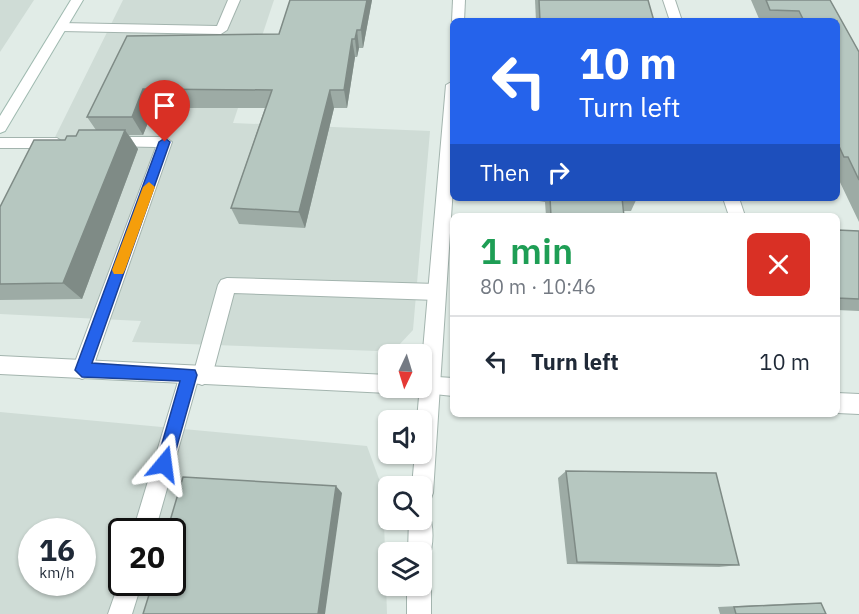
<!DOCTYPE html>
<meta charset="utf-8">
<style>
:root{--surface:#fff;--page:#f2f2f3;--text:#1f2937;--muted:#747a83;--line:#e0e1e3}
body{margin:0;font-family:"IBM Plex Sans",sans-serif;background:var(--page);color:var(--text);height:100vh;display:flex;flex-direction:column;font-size:22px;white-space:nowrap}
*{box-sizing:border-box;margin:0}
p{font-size:20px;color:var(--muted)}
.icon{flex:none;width:33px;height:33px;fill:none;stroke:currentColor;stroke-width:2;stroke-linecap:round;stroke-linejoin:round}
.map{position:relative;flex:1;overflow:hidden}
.sheet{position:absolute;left:450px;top:213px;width:390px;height:204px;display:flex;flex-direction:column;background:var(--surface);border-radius:9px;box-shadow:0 2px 4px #0004}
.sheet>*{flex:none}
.banner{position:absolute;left:450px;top:18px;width:390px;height:183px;border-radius:9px;box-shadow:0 2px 4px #0004;background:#2563eb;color:#fff;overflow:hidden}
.needle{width:39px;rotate:184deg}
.fabs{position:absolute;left:378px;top:344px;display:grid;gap:12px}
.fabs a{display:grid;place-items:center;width:54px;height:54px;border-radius:9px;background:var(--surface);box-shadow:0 2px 4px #0004;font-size:30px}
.speed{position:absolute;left:18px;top:518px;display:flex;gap:12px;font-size:30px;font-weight:700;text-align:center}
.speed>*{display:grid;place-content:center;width:78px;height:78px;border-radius:50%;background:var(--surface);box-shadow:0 2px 4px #0004;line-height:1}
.speed small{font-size:15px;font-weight:400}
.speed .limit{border:3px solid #111;border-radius:9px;background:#fff;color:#111}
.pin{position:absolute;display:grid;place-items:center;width:51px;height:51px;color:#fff;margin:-62px -26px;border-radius:50% 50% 50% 0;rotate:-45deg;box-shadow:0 0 6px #0007}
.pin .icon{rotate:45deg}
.me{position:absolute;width:66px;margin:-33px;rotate:16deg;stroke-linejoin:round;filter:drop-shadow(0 0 4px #0008)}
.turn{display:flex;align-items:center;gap:21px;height:126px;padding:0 30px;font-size:27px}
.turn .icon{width:78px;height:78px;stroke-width:2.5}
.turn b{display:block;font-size:42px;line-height:51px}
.then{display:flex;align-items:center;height:57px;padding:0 30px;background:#0003;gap:12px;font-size:22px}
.round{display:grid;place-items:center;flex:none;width:63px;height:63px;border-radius:9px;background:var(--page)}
.head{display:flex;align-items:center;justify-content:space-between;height:102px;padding:0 30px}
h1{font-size:36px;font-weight:600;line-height:45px;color:#1e9e55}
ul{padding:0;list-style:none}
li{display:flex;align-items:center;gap:18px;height:90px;padding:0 30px;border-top:2px solid var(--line)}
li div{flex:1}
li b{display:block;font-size:22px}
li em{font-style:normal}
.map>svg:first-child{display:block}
.built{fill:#cfdcd6;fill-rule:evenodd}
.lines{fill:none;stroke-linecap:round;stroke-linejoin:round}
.service-casing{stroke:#a3b4ae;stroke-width:2}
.minor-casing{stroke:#a3b4ae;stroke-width:2}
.tertiary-casing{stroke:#a3b4ae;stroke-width:2}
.secondary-casing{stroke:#9eb9af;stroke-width:2}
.service{fill:#fff;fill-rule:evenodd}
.minor{fill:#fff;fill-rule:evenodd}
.tertiary{fill:#fff;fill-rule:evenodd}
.secondary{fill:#fff;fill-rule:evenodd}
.wall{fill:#9daba5}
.shaded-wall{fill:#7f8b86}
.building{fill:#b6c7c0;stroke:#7f8b86;stroke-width:1.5}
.route{fill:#2563eb;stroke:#184099;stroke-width:1.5}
.slow{fill:#f59e0b}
</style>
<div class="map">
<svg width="859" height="614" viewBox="0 0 859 614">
<rect width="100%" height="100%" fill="#e1ece7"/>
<g class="built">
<path d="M0 0H34L0 52Z"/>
<path d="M123 0H274L233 123 430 131 413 330 399 345 377 351 132 342 141 321 0 314V248Z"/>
<path d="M0 412 367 446 383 490 387 614H0ZM32 531H82V582H32ZM122 531H172V582H122Z"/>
</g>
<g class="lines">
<defs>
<g id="service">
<path d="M228 0H240L227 30 221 34 61 31 55 27 61 23 217 26Z"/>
<path d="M663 0H675L682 21H670Z"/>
<path d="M109 137H165L172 142 92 370 89 376 82 379 75 376 72 370 156 147 104 146 102 142 104 138Z"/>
<path d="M0 138H57L64 143 57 148H0Z"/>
<path d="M723 198H739L745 216H729Z"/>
<path d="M227 278 437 284 443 287 446 292 443 297 437 300 234 293 212 376 209 382 202 385 197 383 155 531H133L180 375 183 369 190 366 195 368 218 285 221 280Z"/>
<path d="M122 574V582H142L132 614H108Z"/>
</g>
<g id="minor">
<path d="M453 0H465L464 21H452Z"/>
<path d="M453 81V187L433 493 430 501 422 504V486H412L415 453H422V420H417L446 85Z"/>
<path d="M422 508 428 511C434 525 434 546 428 560L422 563V552H408L409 519H422Z"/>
<path d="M422 574 427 577 431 585V614H407V585H422Z"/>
</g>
<g id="tertiary">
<path d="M0 356 388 375V387H396L388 393 0 374Z"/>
<path d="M422 376 453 378V396L415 392 413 387H422Z"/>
<path d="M837 393 859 394V414L837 413Z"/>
</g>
<path id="secondary" d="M71 0H83L5 131 0 133V116Z"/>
</defs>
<use href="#service" class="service-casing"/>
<use href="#minor" class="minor-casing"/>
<use href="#tertiary" class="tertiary-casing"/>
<use href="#secondary" class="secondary-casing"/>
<use href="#service" class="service"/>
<use href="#minor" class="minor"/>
<use href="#tertiary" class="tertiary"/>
<use href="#secondary" class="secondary"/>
</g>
<g class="wall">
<path d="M290 0H372L363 48H359L357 57H355L347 108H334L305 228 239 224 231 208 265 108H154L143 135H129L138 149 82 299 0 300V207L65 140 96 130 87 117 127 36 279 34Z"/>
<path d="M535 0H648L654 21H536Z"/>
<path d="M751 0H830L859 52V222L837 176V21H760Z"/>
<path d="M538 198H637L631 211H623L624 216H546L545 202 539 201Z"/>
<path d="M837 230 859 231V311L837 310Z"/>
<path d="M566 471 739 565 719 567 567 564 558 478Z"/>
<path d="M801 603H821L826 614H720L718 607Z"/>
</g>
<g class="shaded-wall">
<path d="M367 0H372L363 48 361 30Z"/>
<path d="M357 30 359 48 357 57 355 39Z"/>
<path d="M352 39 355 57 347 108 344 90Z"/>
<path d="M143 89 154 108 143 135 132 117Z"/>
<path d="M330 90 334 108 305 228 299 212Z"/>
<path d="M125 130 138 149 82 299 63 283Z"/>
<path d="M336 486 342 493 325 614H318Z"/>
</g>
<g class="building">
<path d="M290 0H367L361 30H357L355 39H352L344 90H330L299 212 231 208 272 90 143 89 132 117H87L127 36 279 34Z"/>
<path d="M539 0H648L654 21H540Z"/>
<path d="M766 0H830L859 52V180L848 157H844L837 142V21H804L799 11 770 10Z"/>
<path d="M79 130H125L63 283 0 284V207L34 140H65L67 136H76Z"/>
<path d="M550 198H622L624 216H551Z"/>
<path d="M837 230 859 231V299L837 298Z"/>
<path d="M566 471 716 473 739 565 577 562Z"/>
<path d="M183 477 336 486 318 614H143L153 582H172V531H167Z"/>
<path d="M821 603 826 614H736L734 607Z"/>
</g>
<path class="route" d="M165 138 170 142 92 363 195 370 197 375 172 464 169 470 164 472 158 470 156 464 180 381 82 377 75 370 159 142Z"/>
<path class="slow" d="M149 182 155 187 125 270 123 274H114L112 270 143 187Z"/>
</svg>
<div class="fabs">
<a><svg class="needle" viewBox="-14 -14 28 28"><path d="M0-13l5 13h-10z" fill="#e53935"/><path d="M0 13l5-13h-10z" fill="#747a83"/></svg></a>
<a><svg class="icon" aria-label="sound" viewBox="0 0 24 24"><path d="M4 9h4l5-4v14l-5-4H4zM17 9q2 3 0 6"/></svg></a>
<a><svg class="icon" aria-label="search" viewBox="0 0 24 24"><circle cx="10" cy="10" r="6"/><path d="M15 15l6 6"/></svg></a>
<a><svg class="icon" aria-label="layers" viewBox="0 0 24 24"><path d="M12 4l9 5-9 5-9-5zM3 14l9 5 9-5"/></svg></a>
</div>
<div class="speed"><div>16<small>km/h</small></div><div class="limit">20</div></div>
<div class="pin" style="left:165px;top:142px;background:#d93025"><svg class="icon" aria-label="arrive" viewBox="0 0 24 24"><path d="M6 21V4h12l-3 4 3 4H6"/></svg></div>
<svg class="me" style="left:164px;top:464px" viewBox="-20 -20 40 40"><path d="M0-17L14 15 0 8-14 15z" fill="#2563eb" stroke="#fff" stroke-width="4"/></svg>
<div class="banner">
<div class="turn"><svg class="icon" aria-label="left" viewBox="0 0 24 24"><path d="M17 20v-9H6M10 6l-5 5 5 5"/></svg><div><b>10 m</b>Turn left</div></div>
<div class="then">Then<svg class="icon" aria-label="right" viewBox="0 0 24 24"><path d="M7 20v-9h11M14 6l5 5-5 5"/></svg></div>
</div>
<section class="sheet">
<div class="head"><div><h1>1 min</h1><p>80 m · 10:46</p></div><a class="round" style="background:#d93025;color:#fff"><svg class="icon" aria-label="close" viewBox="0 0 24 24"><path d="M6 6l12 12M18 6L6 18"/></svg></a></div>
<ul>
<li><svg class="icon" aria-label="left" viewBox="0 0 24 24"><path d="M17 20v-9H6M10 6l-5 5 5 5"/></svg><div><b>Turn left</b></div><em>10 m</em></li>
</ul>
</section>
</div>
